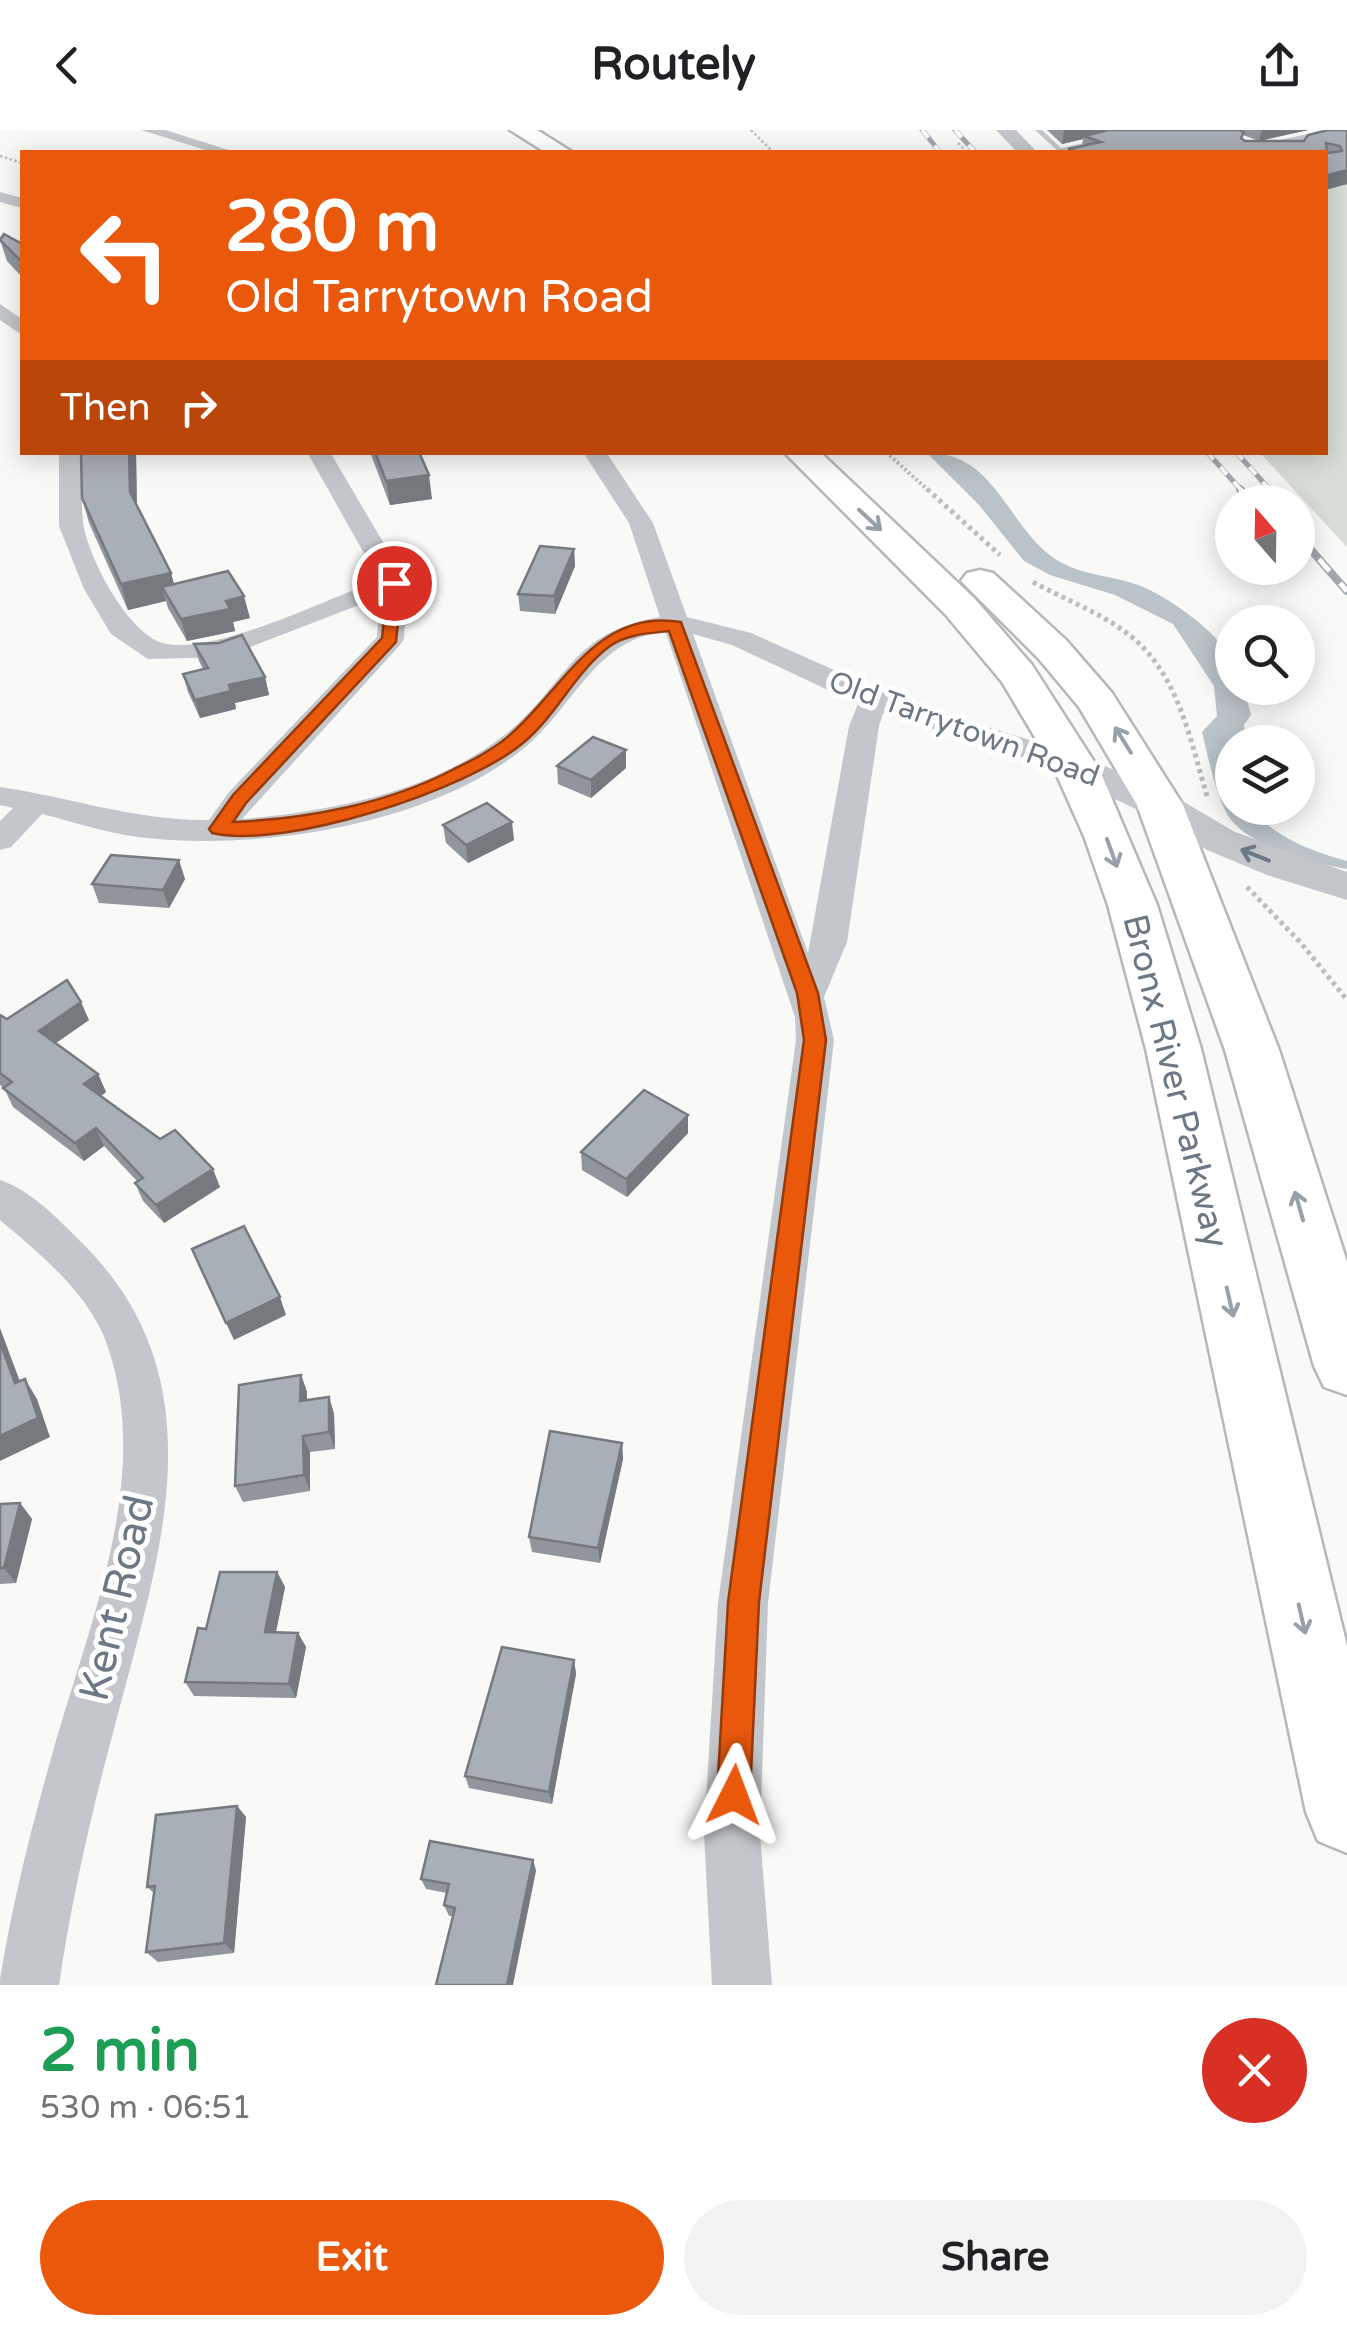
<!DOCTYPE html>
<meta charset="utf-8">
<style>
:root{--surface:#fff;--page:#f2f2f2;--text:#202124;--muted:#757577;--accent:#ea580c}
body{margin:0;font-family:"Varela Round",sans-serif;background:var(--page);color:var(--text);height:100vh;display:flex;flex-direction:column;font-size:38px;white-space:nowrap}
*{box-sizing:border-box;margin:0}
p{font-size:32px;color:var(--muted)}
.icon{flex:none;width:55px;height:55px;fill:none;stroke:currentColor;stroke-width:2;stroke-linecap:round;stroke-linejoin:round}
.map{position:relative;height:1855px;overflow:hidden}
.side{display:flex;flex-direction:column;background:var(--surface);flex:1}
.side>*{flex:none}
.top-card{position:absolute;left:20px;top:20px;width:1308px;height:305px;border-radius:0px;box-shadow:0 5px 25px #0003;background:#ea580c;color:#fff;overflow:hidden}
.needle{width:65px;rotate:340deg}
.fabs{position:absolute;left:1215px;top:355px;display:grid;gap:20px}
.fabs a{display:grid;place-items:center;width:100px;height:100px;border-radius:50%;background:var(--surface);box-shadow:0 5px 25px #0003;font-size:50px}
.pin{position:absolute;display:grid;place-items:center;width:85px;height:85px;color:#fff;margin:-42px;border:5px solid #fff;border-radius:50%;box-shadow:0 2px 10px #0007}
.me{position:absolute;width:110px;margin:-55px;rotate:3deg;stroke-linejoin:round;filter:drop-shadow(0 0 8px #0008)}
.turn{display:flex;align-items:center;gap:35px;height:210px;padding:0 40px;font-size:45px}
.turn .icon{width:130px;height:130px;stroke-width:2.5}
.turn b{display:block;font-size:70px;line-height:85px}
.then{display:flex;align-items:center;height:95px;padding:0 40px;background:#0003;gap:20px;font-size:38px}
.round{display:grid;place-items:center;flex:none;width:105px;height:105px;border-radius:52px;background:var(--page)}
.overview{display:flex;align-items:center;justify-content:space-between;height:170px;padding:0 40px}
h1{font-size:60px;font-weight:700;line-height:75px;color:#1e9e55}
.cta{display:flex;gap:20px;margin-top:auto;padding:20px 40px}
.cta a{flex:1;height:115px;border-radius:60px;background:var(--accent);color:#fff;font-size:40px;font-weight:700;line-height:115px;text-align:center}
.cta a+a{background:var(--page);color:var(--text)}
header{display:flex;justify-content:space-between;align-items:center;height:130px;padding:0 40px;background:var(--surface);font-size:45px;font-weight:700}
.map>svg:first-child{display:block}
.green{fill:#d9ded7}
.water{fill:#bac3c8}
.lines{fill:none;stroke-linecap:round;stroke-linejoin:round}
.trunk-casing{stroke:#b5b8bb;stroke-width:5}
.path-far2{stroke:#bbbec0;stroke-width:2.5;stroke-dasharray:2.5 2.5;stroke-linecap:butt}
.path-far1{stroke:#bbbec0;stroke-width:4;stroke-dasharray:2.5 2.5;stroke-linecap:butt}
.path{stroke:#bbbec0;stroke-width:5;stroke-dasharray:4 4;stroke-linecap:butt}
.service{fill:#c3c6ca;fill-rule:evenodd}
.minor{fill:#c3c6ca;fill-rule:evenodd}
.tertiary{fill:#c3c6ca;fill-rule:evenodd}
.trunk{fill:#fff;fill-rule:evenodd}
.rail-far1-casing{stroke:#a3a8ae;stroke-width:5}
.rail-casing{stroke:#a3a8ae;stroke-width:8}
.rail-far1{stroke:#fff;stroke-width:4;stroke-dasharray:10;stroke-linecap:butt}
.rail{stroke:#fff;stroke-width:5;stroke-dasharray:16;stroke-linecap:butt}
.wall{fill:#91969d}
.shaded-wall{fill:#767a7f}
.building{fill:#a9afb6;stroke:#767a7f;stroke-width:2.5;fill-rule:evenodd}
.oneway{stroke:#98a0aa}
.oneway2{stroke:#6c7885}
.route{fill:#ea580c;stroke:#983908;stroke-width:2.5}
.labels{text-anchor:middle;dominant-baseline:central;stroke-width:10;stroke-linejoin:round;paint-order:stroke}
.far-street-label{font-size:30px;fill:#6c7885;stroke:#fff}
.street-label{font-size:35px;fill:#6c7885;stroke:#fff}
.near-street-label{font-size:42px;fill:#6c7885;stroke:#fff}
</style>
<header><svg class="icon" aria-label="back" viewBox="0 0 24 24"><path d="M15 5l-7 7 7 7"/></svg>Routely<svg class="icon" aria-label="share" viewBox="0 0 24 24"><path d="M12 15V3M7 8l5-5 5 5M5 13v7h14v-7"/></svg></header>
<div class="map">
<svg width="1347" height="1855" viewBox="0 0 1347 1855">
<rect width="100%" height="100%" fill="#f9f9f8"/>
<path class="green" d="M1347 52V417L1260 323 1325 322V58Z"/>
<path class="water" d="M927 323C999 322 1007 403 1062 433 1084 445 1111 446 1135 454 1162 462 1227 506 1232 535 1234 542 1232 550 1232 558H1244L1251 585 1244 595 1247 612H1232V678H1254C1269 706 1317 723 1347 731V739C1313 733 1255 718 1232 691 1217 673 1208 626 1202 602L1217 586 1214 556 1173 494 1115 465 1050 445 1024 431 979 375Z"/>
<g class="lines">
<defs>
<g id="trunk">
<path d="M510 0H537L572 22H545Z"/>
<path d="M784 322H820L974 468 1032 535 1100 641 1157 775 1201 919 1347 1516V1723L1318 1711 1306 1682 1146 919 1108 775 1084 706 1055 641 1002 552 946 485Z"/>
<path d="M980 440 993 443 1066 510 1112 563 1183 675 1279 920 1347 1132V1265L1324 1257 1314 1236 1225 920 1137 675 1079 577 1038 528 961 451 967 443Z"/>
</g>
</defs>
<use href="#trunk" class="trunk-casing"/>
<g class="path-far2">
<path d="M751 0 773 22"/>
<path d="M958 13 967 22"/>
<path d="M0 26 22 33"/>
</g>
<path class="path-far1" d="M886 322 929 361"/>
<g class="path">
<path d="M927 359 1000 425"/>
<path d="M1033 452C1062 468 1094 480 1121 499 1177 536 1189 606 1207 666"/>
<path d="M1247 757 1301 813 1347 870"/>
</g>
<path class="service" d="M1035 0H1042L1061 18 1103 9 1107 11 1059 22Z"/>
<g class="minor">
<path d="M141 0H165L235 22H212Z"/>
<path d="M0 62 22 68V78L0 72Z"/>
<path d="M0 174 22 189V205L0 190Z"/>
<path d="M59 322H81C82 345 81 369 83 392 87 426 130 509 167 514 219 523 327 469 379 450L307 322H330L407 453 404 509 400 515 242 689C334 681 433 662 507 603 568 553 570 502 660 487L629 393 583 322H606L653 393 687 487 751 503 906 572 1059 619 1084 628 1088 634 1084 640 1073 643 883 583 879 596 847 812 824 867 834 910 768 1473 760 1704 772 1855H712L704 1704 718 1473 796 910 795 887 666 503C600 504 573 576 529 614 435 695 258 722 138 707 106 703 74 692 42 684L11 717 0 720V691L13 678 0 675V657C70 667 136 691 209 690L229 662 377 507 380 467 224 527 148 529 111 504 84 459 59 396ZM693 504 732 515 858 574 849 596 808 823Z"/>
<path d="M0 1050C30 1060 56 1087 78 1109 224 1249 159 1426 115 1595 92 1681 72 1766 59 1855H0V1849C13 1770 32 1695 54 1618 90 1491 155 1341 105 1209 86 1161 38 1122 0 1090Z"/>
</g>
<g class="tertiary">
<path d="M996 0H1016L1037 22H1017Z"/>
<path d="M1326 0H1347V7L1275 22H1241L1244 18Z"/>
<path d="M1073 622 1174 666 1235 702 1347 742V770L1267 745 1207 720 1146 684 1059 642 1054 634 1059 626Z"/>
</g>
<use href="#trunk" class="trunk"/>
<defs>
<g id="rail-far1">
<path d="M922 0 940 22"/>
<path d="M955 0 975 22"/>
<path d="M1207 322 1242 361"/>
<path d="M1236 322 1271 361"/>
</g>
<g id="rail">
<path d="M1240 359 1252 372"/>
<path d="M1269 359 1281 372"/>
<path d="M1298 405 1347 461"/>
</g>
</defs>
<use href="#rail-far1" class="rail-far1-casing"/>
<use href="#rail" class="rail-casing"/>
<use href="#rail-far1" class="rail-far1"/>
<use href="#rail" class="rail"/>
</g>
<g class="wall">
<path d="M1047 0H1308L1259 11 1243 5 1242 9 1245 11H1304L1347 0V54L1325 60V22H1068V19L1082 16 1083 9 1062 14Z"/>
<path d="M0 110 22 114V147L7 131Z"/>
<path d="M136 322 137 376 171 443 174 454 250 488 233 492 235 501 187 511 168 478 166 471 128 480 89 393 82 368Z"/>
<path d="M370 322H419L432 369 390 375Z"/>
<path d="M574 419 575 436 555 484 520 481 518 464Z"/>
<path d="M194 514 265 547 269 565 235 573 236 579 200 588 188 562 183 544 203 539 199 531Z"/>
<path d="M626 620V638L591 668 558 654 557 636Z"/>
<path d="M443 695 514 710 468 733 446 713Z"/>
<path d="M185 749 169 778 99 773 92 754Z"/>
<path d="M0 885 7 889 89 890 56 913 98 944 106 962 101 966 220 1057 164 1093 143 1071 135 1053 137 1051 104 1016 84 1031 13 977 4 958 0 955Z"/>
<path d="M688 1003 627 1067 582 1040 581 1022Z"/>
<path d="M301 1245 307 1262V1270L329 1267 334 1284 335 1319 310 1322V1361L243 1372 235 1356Z"/>
<path d="M622 1313 623 1329 600 1433 532 1422 529 1407Z"/>
<path d="M20 1373 32 1389 16 1453 0 1454V1374Z"/>
<path d="M277 1442 285 1457 276 1502 298 1503 306 1517 296 1568 194 1566 185 1552 206 1499Z"/>
<path d="M574 1530 576 1544 552 1674 469 1658 465 1646Z"/>
<path d="M237 1676 246 1687 234 1823 158 1832 146 1822 154 1763 147 1757Z"/>
<path d="M533 1730 536 1741 453 1786H449L444 1775 447 1763 426 1759 421 1749Z"/>
</g>
<g class="shaded-wall">
<path d="M1064 0H1113L1084 6 1083 9 1062 14Z"/>
<path d="M1262 0H1308L1259 11Z"/>
<path d="M1347 40V54L1325 60V46Z"/>
<path d="M129 322H136L137 387 130 362Z"/>
<path d="M429 345 432 369 390 375 386 351Z"/>
<path d="M574 419 575 436 555 484 554 466Z"/>
<path d="M171 443 178 469 162 457 166 471 128 480 121 454Z"/>
<path d="M244 466 250 488 233 492 235 501 187 511 181 489 226 471Z"/>
<path d="M265 547 269 565 235 573 236 579 200 588 195 570 229 555Z"/>
<path d="M626 620V638L591 668V650Z"/>
<path d="M512 692 514 710 468 733 466 715Z"/>
<path d="M179 730 185 749 169 778 163 760Z"/>
<path d="M81 872 89 890 47 919 39 901Z"/>
<path d="M98 944 106 962 92 973 84 954Z"/>
<path d="M688 985V1003L627 1067 626 1049Z"/>
<path d="M96 998 104 1016 84 1031 75 1013Z"/>
<path d="M213 1039 220 1057 164 1093 156 1075Z"/>
<path d="M280 1167 286 1185 234 1210 226 1193Z"/>
<path d="M0 1198 28 1273 15 1253 0 1212Z"/>
<path d="M301 1245 307 1262V1288L300 1271Z"/>
<path d="M25 1249 37 1269 50 1307 0 1331V1306Z"/>
<path d="M329 1267 334 1284 335 1319 329 1302Z"/>
<path d="M303 1306 310 1322V1361L304 1345Z"/>
<path d="M622 1313 623 1329 600 1433 598 1418Z"/>
<path d="M20 1373 32 1389 16 1453 4 1438Z"/>
<path d="M277 1442 285 1457 273 1516 265 1502Z"/>
<path d="M298 1503 306 1517 296 1568 289 1554Z"/>
<path d="M574 1530 576 1544 552 1674 549 1662Z"/>
<path d="M237 1676 246 1687 234 1823 224 1813Z"/>
<path d="M533 1730 536 1741 513 1855H507Z"/>
</g>
<g class="building">
<path d="M1108 0H1239L1244 2 1241 8 1245 11H1304L1308 5 1328 0H1347V40L1325 46V22H1078L1068 19 1101 12 1084 6ZM1326 13 1340 16 1342 21 1327 23Z"/>
<path d="M4 104 22 114V132L0 110Z"/>
<path d="M81 322H129L130 362 171 443 121 454 82 368Z"/>
<path d="M375 322H419L429 345 386 351Z"/>
<path d="M540 416 574 419 554 466 518 464Z"/>
<path d="M228 441 244 466 226 471 230 479 181 489 162 457Z"/>
<path d="M242 505 265 547 229 555 231 561 195 570 183 544 208 538 194 514 219 513Z"/>
<path d="M593 607 626 620 591 650 557 636Z"/>
<path d="M487 673 512 692 466 715 443 695Z"/>
<path d="M111 725 179 730 163 760 92 754Z"/>
<path d="M67 850 81 872 39 901 98 944 84 954 160 1009 175 1000 213 1039 156 1075 135 1053 143 1048 96 998 75 1013 3 958 12 952 0 943V885L7 889Z"/>
<path d="M644 960 688 985 626 1049 581 1022Z"/>
<path d="M244 1096 280 1167 226 1193 192 1119Z"/>
<path d="M0 1212 15 1253 25 1249 38 1288 0 1306Z"/>
<path d="M301 1245 300 1271 329 1267V1302L303 1306 304 1345 235 1356 239 1255Z"/>
<path d="M550 1301 622 1313 598 1418 529 1407Z"/>
<path d="M20 1373 4 1438H0V1374Z"/>
<path d="M220 1442H277L265 1502 298 1503 289 1554 185 1552 198 1498 206 1499Z"/>
<path d="M502 1517 574 1530 549 1662 465 1646Z"/>
<path d="M237 1676 224 1813 146 1822 155 1756 147 1757 156 1685Z"/>
<path d="M430 1711 533 1730 507 1855H436L455 1778 444 1775 449 1754 421 1749Z"/>
</g>
<defs><path id="oneway-shaft" d="M-6 0H5M1.5-3L5.5 0L1.5 3" fill="none" stroke-width="1.6" stroke-linecap="round" stroke-linejoin="round" transform="scale(2.5)"/></defs>
<g class="oneway">
<use href="#oneway-shaft" transform="translate(870 390) rotate(43)"/>
<use href="#oneway-shaft" transform="translate(1123 610) rotate(-122)"/>
<use href="#oneway-shaft" transform="translate(1112 723) rotate(70)"/>
<use href="#oneway-shaft" transform="translate(1299 1076) rotate(-106)"/>
<use href="#oneway-shaft" transform="translate(1230 1172) rotate(77)"/>
<use href="#oneway-shaft" transform="translate(1302 1489) rotate(77)"/>
</g>
<use class="oneway2" href="#oneway-shaft" transform="translate(1255 725) rotate(-158)"/>
<path class="route" d="M388 449 402 453 396 512 246 673 233 692C306 689 388 674 454 639 473 630 497 617 512 603 564 557 598 478 681 492L818 863 826 910 759 1472 750 1665 745 1677 734 1682 722 1677 717 1665 728 1472 804 910 797 863 669 501C650 503 627 504 610 516 576 541 556 586 523 613 467 660 284 720 212 703L209 699 233 665 382 508Z"/>
<g class="labels">
<g class="far-street-label">
<text transform="translate(964 599) rotate(20)">Old Tarrytown Road</text>
</g>
<g class="street-label">
<text transform="translate(1175 951) rotate(76)">Bronx River Parkway</text>
</g>
<g class="near-street-label">
<text transform="translate(117 1468) rotate(-77)">Kent Road</text>
</g>
</g>
</svg>
<div class="fabs">
<a><svg class="needle" viewBox="-14 -14 28 28"><path d="M0-13l5 13h-10z" fill="#e53935"/><path d="M0 13l5-13h-10z" fill="#757577"/></svg></a>
<a><svg class="icon" aria-label="search" viewBox="0 0 24 24"><circle cx="10" cy="10" r="6"/><path d="M15 15l6 6"/></svg></a>
<a><svg class="icon" aria-label="layers" viewBox="0 0 24 24"><path d="M12 4l9 5-9 5-9-5zM3 14l9 5 9-5"/></svg></a>
</div>
<div class="pin" style="left:394px;top:453px;background:#d93025"><svg class="icon" aria-label="arrive" viewBox="0 0 24 24"><path d="M6 21V4h12l-3 4 3 4H6"/></svg></div>
<svg class="me" style="left:734px;top:1665px" viewBox="-20 -20 40 40"><path d="M0-17L14 15 0 8-14 15z" fill="#ea580c" stroke="#fff" stroke-width="4"/></svg>
<div class="top-card">
<div class="turn"><svg class="icon" aria-label="left" viewBox="0 0 24 24"><path d="M17 20v-9H6M10 6l-5 5 5 5"/></svg><div><b>280 m</b>Old Tarrytown Road</div></div>
<div class="then">Then<svg class="icon" aria-label="right" viewBox="0 0 24 24"><path d="M7 20v-9h11M14 6l5 5-5 5"/></svg></div>
</div>
</div>
<section class="side">
<div class="overview"><div><h1>2 min</h1><p>530 m · 06:51</p></div><a class="round" style="background:#d93025;color:#fff"><svg class="icon" aria-label="close" viewBox="0 0 24 24"><path d="M6 6l12 12M18 6L6 18"/></svg></a></div>
<div class="cta"><a>Exit</a><a>Share</a></div>
</section>
